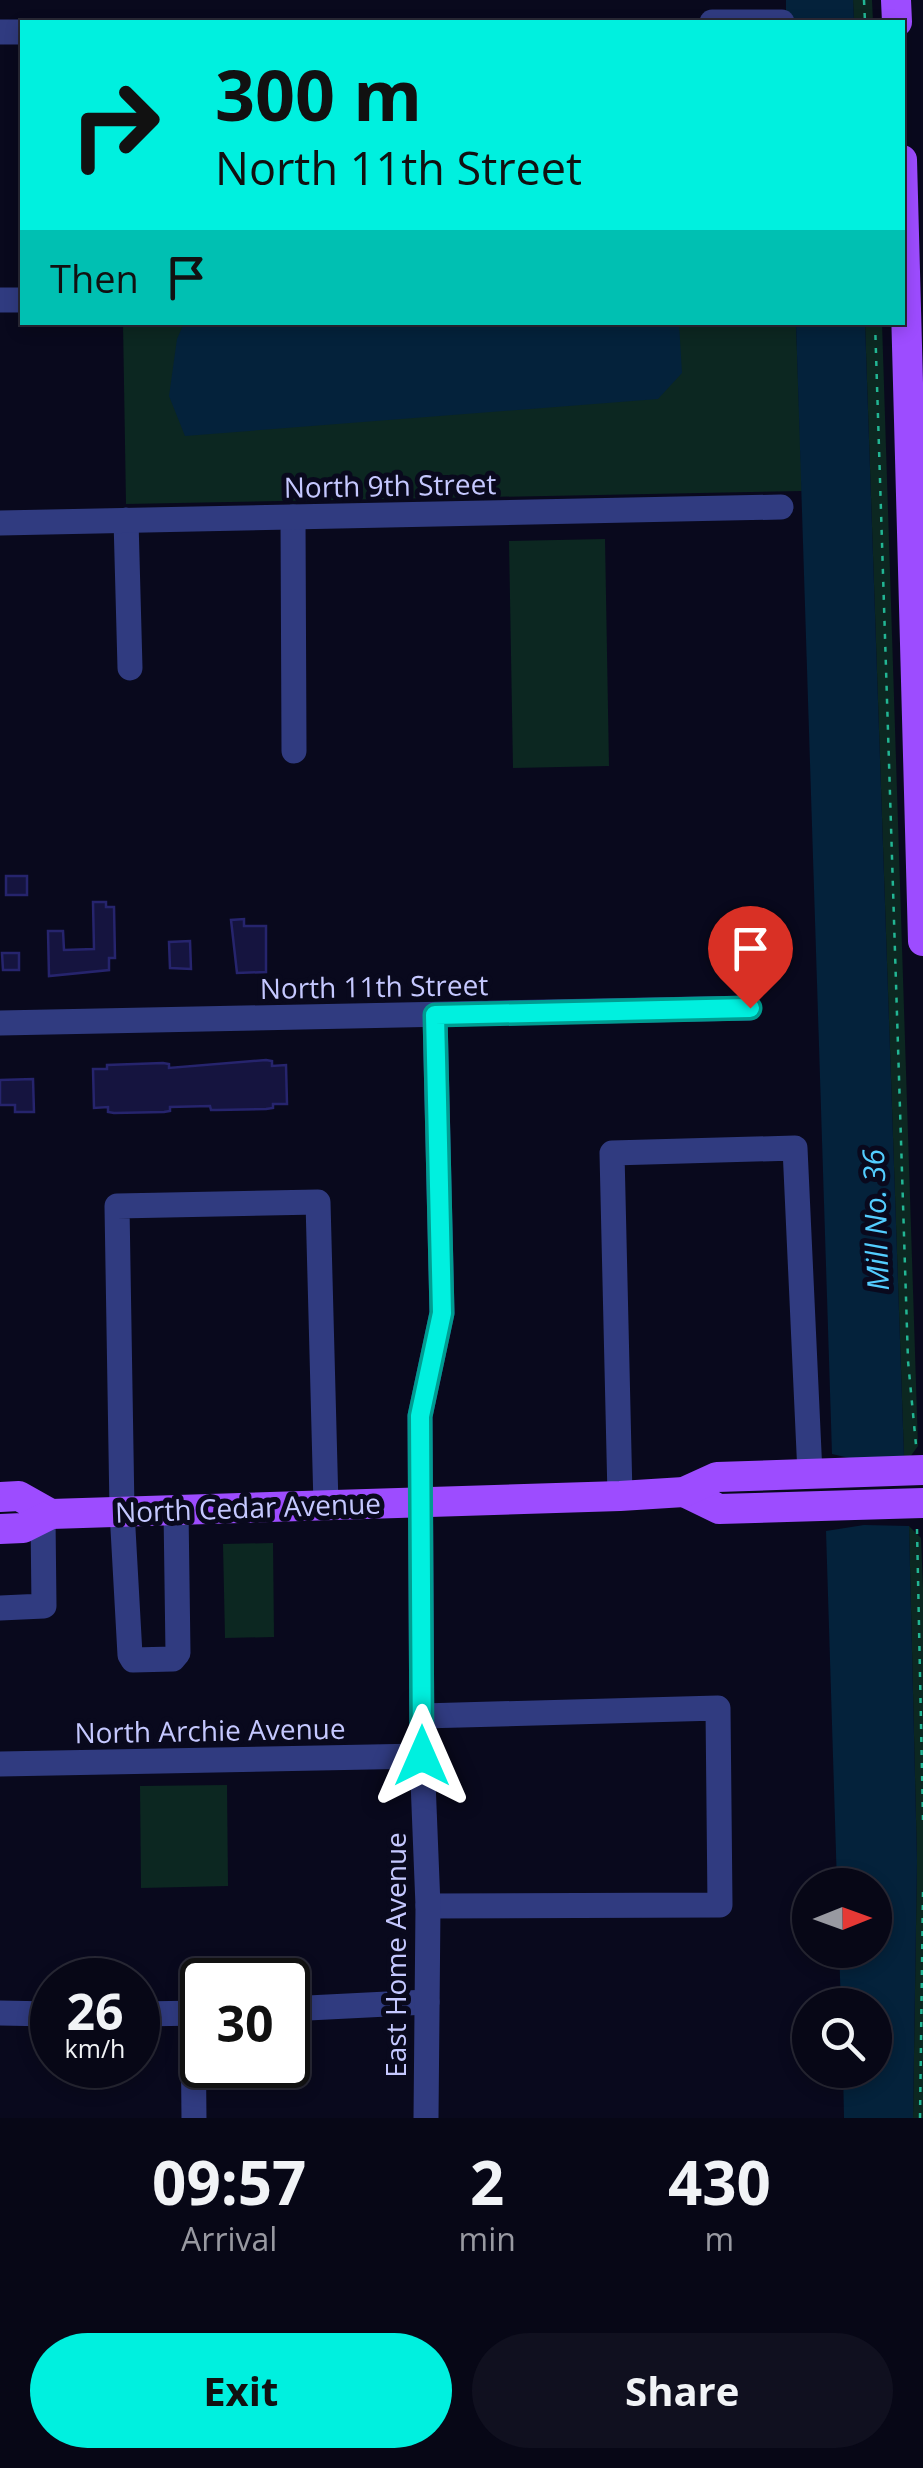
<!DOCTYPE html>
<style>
:root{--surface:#070716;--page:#10101f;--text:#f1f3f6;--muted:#9899a1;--line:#282835;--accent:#00f0df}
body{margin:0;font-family:"Open Sans",sans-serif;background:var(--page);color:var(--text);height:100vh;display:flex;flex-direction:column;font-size:38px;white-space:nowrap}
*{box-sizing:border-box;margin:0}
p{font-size:32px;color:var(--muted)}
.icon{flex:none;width:55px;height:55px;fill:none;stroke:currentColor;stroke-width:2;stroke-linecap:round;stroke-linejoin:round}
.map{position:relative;height:2118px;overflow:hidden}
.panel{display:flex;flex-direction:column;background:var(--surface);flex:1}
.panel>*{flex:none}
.top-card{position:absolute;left:20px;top:20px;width:885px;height:305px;border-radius:0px;box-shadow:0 5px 15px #0003,0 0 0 2px var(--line);background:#00f0df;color:#111;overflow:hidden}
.needle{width:65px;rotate:89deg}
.controls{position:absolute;left:792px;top:1868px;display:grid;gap:20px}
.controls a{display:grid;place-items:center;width:100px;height:100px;border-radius:50%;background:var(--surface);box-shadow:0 5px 15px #0003,0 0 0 2px var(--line);font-size:50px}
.speed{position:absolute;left:30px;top:1958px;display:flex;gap:20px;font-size:50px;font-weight:700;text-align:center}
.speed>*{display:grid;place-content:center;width:130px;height:130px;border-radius:50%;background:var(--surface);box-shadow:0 5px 15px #0003,0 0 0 2px var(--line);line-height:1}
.speed small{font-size:25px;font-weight:400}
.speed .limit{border:5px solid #111;border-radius:15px;background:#fff;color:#111}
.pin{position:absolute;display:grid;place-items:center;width:85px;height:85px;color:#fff;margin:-102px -42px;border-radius:50% 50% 50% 0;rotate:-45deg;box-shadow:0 0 10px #0007}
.pin .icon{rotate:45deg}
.me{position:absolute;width:110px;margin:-55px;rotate:0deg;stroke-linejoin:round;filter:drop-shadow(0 0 8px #0008)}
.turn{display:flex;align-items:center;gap:35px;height:210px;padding:0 30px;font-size:45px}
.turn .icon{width:130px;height:130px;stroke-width:2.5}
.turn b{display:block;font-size:70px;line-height:85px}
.then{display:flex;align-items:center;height:95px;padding:0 30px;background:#0003;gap:20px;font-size:38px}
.eta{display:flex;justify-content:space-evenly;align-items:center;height:170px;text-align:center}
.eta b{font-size:60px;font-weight:700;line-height:70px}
.button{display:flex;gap:20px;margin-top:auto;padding:20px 30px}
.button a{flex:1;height:115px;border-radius:60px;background:var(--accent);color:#111;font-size:40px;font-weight:700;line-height:115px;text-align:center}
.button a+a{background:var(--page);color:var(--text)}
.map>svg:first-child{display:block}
.green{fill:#0c2721}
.water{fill:#04223b}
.building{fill:#15143f;stroke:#26246d;stroke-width:2.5}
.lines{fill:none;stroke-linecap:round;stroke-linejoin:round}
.path{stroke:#22b694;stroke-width:2.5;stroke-dasharray:5 8;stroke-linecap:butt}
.minor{stroke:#303b80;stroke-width:25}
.major{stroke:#9d4cff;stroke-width:30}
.route-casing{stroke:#009c91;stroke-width:25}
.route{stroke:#00f0df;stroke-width:18}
.labels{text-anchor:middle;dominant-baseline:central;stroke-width:10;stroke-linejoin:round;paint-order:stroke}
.street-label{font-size:28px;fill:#c5c8ff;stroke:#09091d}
.water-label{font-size:30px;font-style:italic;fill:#53cdff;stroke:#09091d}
</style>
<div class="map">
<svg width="923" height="2118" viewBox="0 0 923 2118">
<rect width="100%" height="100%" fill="#09091d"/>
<g class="green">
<path d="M853 0H872L873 22H854Z"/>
<path d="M123 323H796L802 491 126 504Z"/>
<path d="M865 323H882L918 1446 910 1457H904Z"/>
<path d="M605 539 609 766 513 768 509 541Z"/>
<path d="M909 1526 921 1538 923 1588V2118H913L917 1861Z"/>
<path d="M273 1543 274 1637 225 1638 223 1544Z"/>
<path d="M227 1785 228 1886 141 1888 140 1786Z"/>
</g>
<g class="water">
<path d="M786 0H853L854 22H786Z"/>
<path d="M184 323H679L682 373 658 399 185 436 169 396 177 339Z"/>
<path d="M796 323H865L904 1457 862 1461 832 1454Z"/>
<path d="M864 1525 909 1526 917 1861 913 2118H844L843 2070H875V2005H841L839 1950H875V1885H837L826 1531Z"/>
</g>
<g class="building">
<rect x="6" y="876" width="21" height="19"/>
<path d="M93 902H106V907H114L115 958H109V970L49 976 48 931H63L64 950 94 949Z"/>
<path d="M244 919V926H266V972L237 973 231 920Z"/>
<path d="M190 941 191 969 170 968 169 942Z"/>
<path d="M2 953H19V970H3Z"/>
<path d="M266 1060 272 1061V1066L286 1065 287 1104H273V1108L266 1109 217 1110H211L210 1106 170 1107V1111L164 1112 114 1113 108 1112V1107L94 1108 93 1069H107V1065L163 1063 169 1064V1068Z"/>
<path d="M33 1079 34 1112H15V1105H0V1080Z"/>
</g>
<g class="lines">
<g class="path">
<path d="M864 0 865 22"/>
<path d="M875 322 908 1361 916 1445"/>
<path d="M917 1529 923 1820"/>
<path d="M920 2118 923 1891"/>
</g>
<g class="minor">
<path d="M712 22H782"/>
<path d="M0 32H22"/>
<path d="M0 300H22"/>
<path d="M293 517 294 751"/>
<path d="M126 520 130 668"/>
<path d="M0 523 781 507"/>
<path d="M0 1023 749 1008"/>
<path d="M620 1496 612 1153 795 1148 810 1474"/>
<path d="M176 1510 178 1653 173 1659 133 1660 130 1655 122 1511 117 1206 318 1202 326 1505"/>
<path d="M0 1608 44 1606 43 1518"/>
<path d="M422 1716 718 1708 720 1905 428 1906"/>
<path d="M0 1764 422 1756"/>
<path d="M288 2009 427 2002"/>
<path d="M0 2013 52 2014"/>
<path d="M138 2014 202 2013"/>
<path d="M193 2014 194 2118"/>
<path d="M426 2118 428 1906 422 1756 420 1416 442 1313 435 1015"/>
</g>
<g class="major">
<path d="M896 0 897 22"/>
<path d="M902 160 923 941"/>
<path d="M684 1492 719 1509 923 1503"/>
<path d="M0 1497 19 1496 51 1514"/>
<path d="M0 1529 23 1528 51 1514 620 1496 684 1492 717 1477 923 1470"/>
</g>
</g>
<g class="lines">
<defs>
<path id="route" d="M422 1756 420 1416 442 1313 435 1015 750 1008"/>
</defs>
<use href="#route" class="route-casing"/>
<use href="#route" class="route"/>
</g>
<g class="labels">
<g class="street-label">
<text transform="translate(390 485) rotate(-1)">North 9th Street</text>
<text transform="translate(374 986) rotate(-1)">North 11th Street</text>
<text transform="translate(248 1507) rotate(-2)">North Cedar Avenue</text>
<text transform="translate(210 1730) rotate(-1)">North Archie Avenue</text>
<text transform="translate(395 1955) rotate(-90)">East Home Avenue</text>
</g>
<g class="water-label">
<text transform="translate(875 1220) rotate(-92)">Mill No. 36</text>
</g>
</g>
</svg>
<div class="controls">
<a><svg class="needle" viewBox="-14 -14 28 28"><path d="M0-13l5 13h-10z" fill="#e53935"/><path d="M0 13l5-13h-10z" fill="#9899a1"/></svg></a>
<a><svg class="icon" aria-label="search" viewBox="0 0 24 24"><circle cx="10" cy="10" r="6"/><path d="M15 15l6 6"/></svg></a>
</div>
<div class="speed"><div>26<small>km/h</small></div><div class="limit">30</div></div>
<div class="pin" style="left:750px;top:1008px;background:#d93025"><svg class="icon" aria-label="arrive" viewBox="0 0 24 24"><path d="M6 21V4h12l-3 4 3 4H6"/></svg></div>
<svg class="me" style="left:422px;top:1756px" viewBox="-20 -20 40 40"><path d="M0-17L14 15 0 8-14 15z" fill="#00f0df" stroke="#fff" stroke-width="4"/></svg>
<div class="top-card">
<div class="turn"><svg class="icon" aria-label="right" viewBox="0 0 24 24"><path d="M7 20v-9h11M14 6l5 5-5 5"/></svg><div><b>300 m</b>North 11th Street</div></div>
<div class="then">Then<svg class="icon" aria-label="arrive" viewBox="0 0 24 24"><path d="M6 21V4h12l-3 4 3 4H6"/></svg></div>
</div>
</div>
<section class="panel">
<div class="eta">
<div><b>09:57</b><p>Arrival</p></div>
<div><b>2</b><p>min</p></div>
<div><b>430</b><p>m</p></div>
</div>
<div class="button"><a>Exit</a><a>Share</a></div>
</section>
